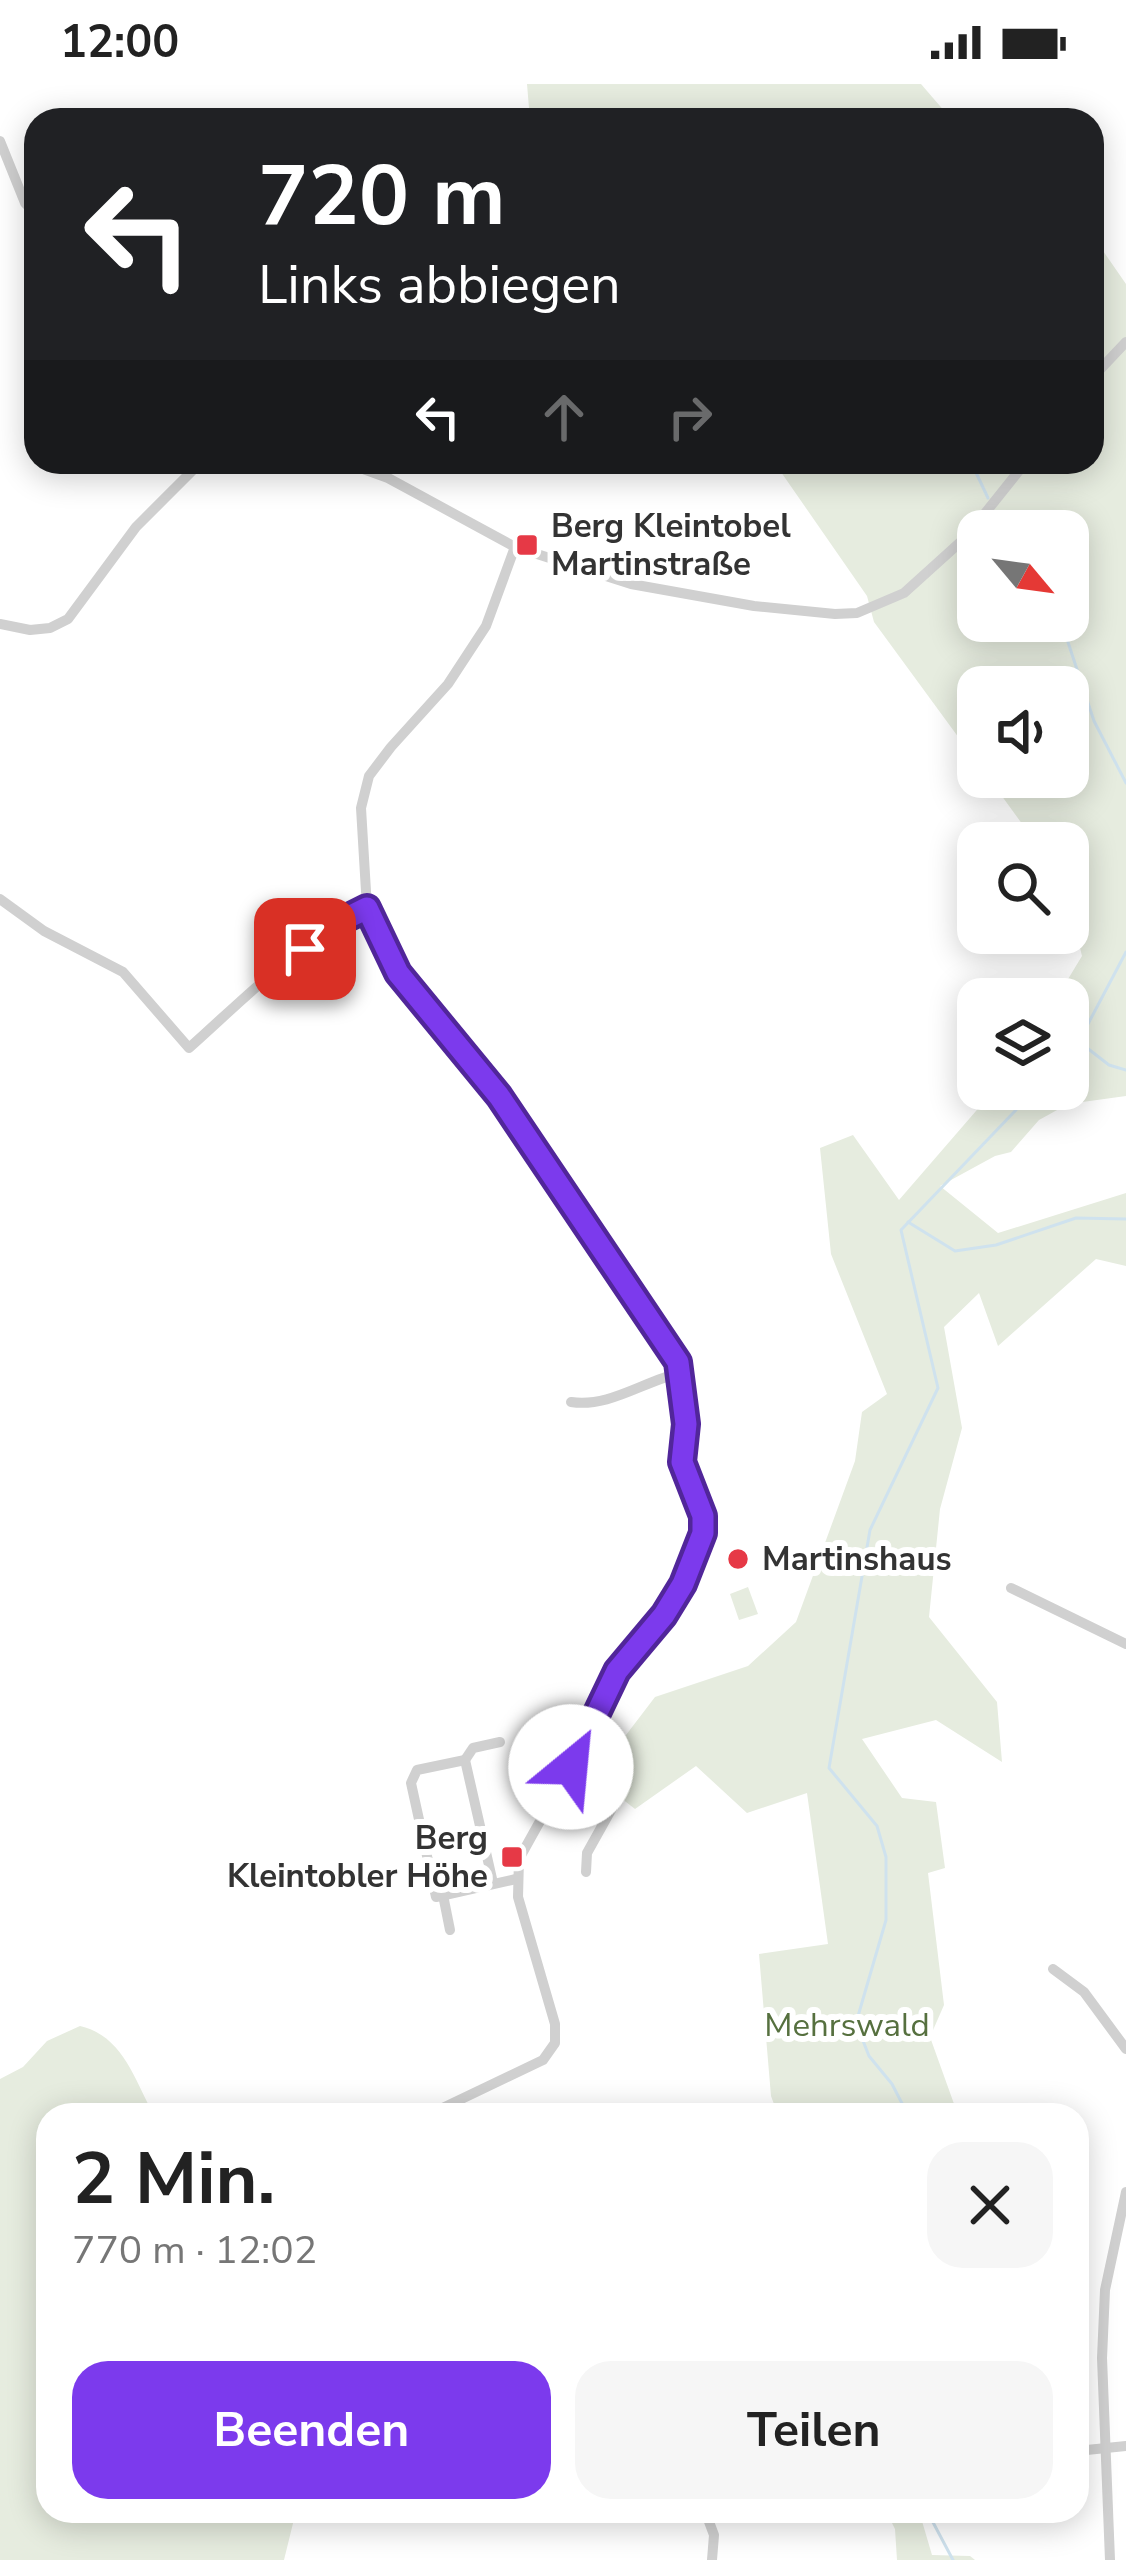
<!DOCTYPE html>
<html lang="de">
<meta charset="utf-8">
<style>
:root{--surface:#fff;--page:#f6f6f6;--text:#222;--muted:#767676;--accent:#7c3aed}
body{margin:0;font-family:"Nunito Sans",sans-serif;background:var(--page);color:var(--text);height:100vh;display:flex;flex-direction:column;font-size:45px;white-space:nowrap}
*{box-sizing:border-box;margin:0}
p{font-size:39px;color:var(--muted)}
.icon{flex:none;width:66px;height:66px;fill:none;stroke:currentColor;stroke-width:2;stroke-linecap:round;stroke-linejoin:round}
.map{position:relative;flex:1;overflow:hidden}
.details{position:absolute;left:36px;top:2019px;width:1053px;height:420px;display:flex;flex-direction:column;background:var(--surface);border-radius:36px;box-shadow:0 6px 30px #0003}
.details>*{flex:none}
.top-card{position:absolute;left:24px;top:24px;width:1080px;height:366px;border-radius:36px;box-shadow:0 6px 30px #0003;background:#202124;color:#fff;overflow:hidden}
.needle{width:78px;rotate:119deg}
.fabs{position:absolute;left:957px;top:426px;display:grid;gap:24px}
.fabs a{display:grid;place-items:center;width:132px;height:132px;border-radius:24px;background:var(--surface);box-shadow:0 6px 30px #0003;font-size:60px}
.pin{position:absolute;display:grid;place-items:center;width:102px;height:102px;color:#fff;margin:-51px;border-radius:24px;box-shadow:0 6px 18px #0006}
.me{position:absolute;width:132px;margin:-66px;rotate:28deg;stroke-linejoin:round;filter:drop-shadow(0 0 9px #0008)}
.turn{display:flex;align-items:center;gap:42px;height:252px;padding:0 36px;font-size:54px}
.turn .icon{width:156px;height:156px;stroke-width:2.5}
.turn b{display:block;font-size:84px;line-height:102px}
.lanes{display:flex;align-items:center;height:114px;padding:0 36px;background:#0003;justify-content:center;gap:60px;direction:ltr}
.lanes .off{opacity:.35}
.round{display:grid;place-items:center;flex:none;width:126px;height:126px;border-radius:36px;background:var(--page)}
.overview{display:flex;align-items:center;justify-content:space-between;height:204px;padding:0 36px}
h1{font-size:72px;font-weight:700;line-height:90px}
.button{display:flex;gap:24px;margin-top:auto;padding:24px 36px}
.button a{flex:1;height:138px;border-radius:36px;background:var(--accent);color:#fff;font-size:48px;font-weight:700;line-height:138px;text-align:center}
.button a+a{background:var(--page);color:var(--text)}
.status{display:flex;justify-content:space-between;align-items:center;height:84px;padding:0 60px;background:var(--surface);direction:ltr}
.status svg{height:33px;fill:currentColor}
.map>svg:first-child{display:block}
.green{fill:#e6ecdf;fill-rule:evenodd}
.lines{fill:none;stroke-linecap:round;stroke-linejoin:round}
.stream{stroke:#cfe2ee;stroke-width:3}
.street{stroke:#d0d0d0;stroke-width:10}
.route-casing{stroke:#51269a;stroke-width:30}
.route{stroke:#7c3aed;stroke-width:21}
.poi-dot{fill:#e63946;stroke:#fff;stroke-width:4.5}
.labels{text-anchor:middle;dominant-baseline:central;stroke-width:12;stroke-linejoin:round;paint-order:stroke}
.poi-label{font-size:33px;font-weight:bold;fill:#333;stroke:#fff;text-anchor:start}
.park-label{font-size:33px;fill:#56703f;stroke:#fff}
</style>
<div class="status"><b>12:00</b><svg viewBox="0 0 49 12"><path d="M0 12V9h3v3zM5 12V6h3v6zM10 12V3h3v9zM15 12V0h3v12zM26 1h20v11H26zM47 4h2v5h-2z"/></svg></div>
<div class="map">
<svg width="1126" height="2476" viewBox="0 0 1126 2476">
<rect width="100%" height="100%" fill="#fff"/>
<g class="green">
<path d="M527 0H921L952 36H530Z"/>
<path d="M1092 151 1126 200V1012L1068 1020 1039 1036 1011 1068 995 1072 940 1102 998 1149 1126 1109V1182L1096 1175 998 1262 979 1209 944 1243 962 1344 940 1425 929 1533 997 1618 1002 1678 936 1636 862 1655 902 1714 936 1718 945 1784 928 1789 944 1921 930 1953 958 2031H778L771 2012 759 1870 828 1860 807 1709 747 1729 696 1682 635 1725 594 1693 655 1613 748 1582 796 1538 855 1377 862 1328 887 1310 831 1170 820 1064 853 1051 899 1116 995 1005H1068V915H1056L1082 872 1068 815V759H1036L988 693H1068V603H978V680L874 538 867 512 774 378H1092ZM978 447H1068V537H978Z"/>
<path d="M748 1503 758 1530 739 1536 730 1510Z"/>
<path d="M80 1942C123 1952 134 1995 154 2031H48V2427H296L284 2476H0V1995L23 1983 47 1957Z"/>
<path d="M886 2427H919L932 2471 970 2472 975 2476H897L895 2445Z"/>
</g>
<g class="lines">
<g class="stream">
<path d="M971 378 988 414"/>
<path d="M998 434 1007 447"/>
<path d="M1061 537 1094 637 1126 699"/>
<path d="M1082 960 1109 981 1126 986"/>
<path d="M1068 969 1079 957 1126 868"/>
<path d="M908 1138 955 1167 996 1161 1076 1134 1126 1135"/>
<path d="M908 2031 892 2000 869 1972 856 1939 886 1836V1773L877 1742 829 1684 870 1446 938 1304 901 1146 1036 1005"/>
<path d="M927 2427 953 2476"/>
</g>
<g class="street">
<path d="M0 57 25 119 36 130"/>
<path d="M1092 294 1126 258"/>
<path d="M344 378 388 394 515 463 631 500 754 522 835 530 857 529 904 509 966 453 1026 378"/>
<path d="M0 540 30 546 50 544 68 535 136 443 201 378"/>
<path d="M0 815 44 847 123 888 189 964C244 915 300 857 367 824"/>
<path d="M571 1318C609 1324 644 1297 680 1289"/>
<path d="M1011 1504 1126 1560"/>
<path d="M465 1676 473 1664 500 1658"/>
<path d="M571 1683 616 1717 587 1769 586 1788"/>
<path d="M493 1799 465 1676 417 1686 411 1699 436 1813 516 1795"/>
<path d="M443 1811 450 1846"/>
<path d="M1053 1885 1084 1908 1126 1965"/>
<path d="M428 2031 543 1976 555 1959V1940L518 1813 519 1775 595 1638 617 1587 664 1531 683 1500 703 1449V1431L682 1378 686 1334 678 1278 672 1268 499 1013 397 889 367 824 361 724 369 692 391 663 448 600 486 542 515 463"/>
<path d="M1077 2367 1126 2362"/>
<path d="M705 2427 714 2451 712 2476"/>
<path d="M1110 2476 1102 2274 1105 2206 1126 2108"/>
</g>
</g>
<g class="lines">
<defs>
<path id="route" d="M305 865 343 836 367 824 398 889 499 1012 678 1278 686 1340 682 1378 703 1432V1449L683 1500 664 1531 617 1587 571 1683"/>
</defs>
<use href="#route" class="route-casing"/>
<use href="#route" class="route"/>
</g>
<g class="poi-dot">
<rect x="515" y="449" width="24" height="24" rx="6"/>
<circle cx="738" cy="1475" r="12"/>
<rect x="500" y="1761" width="24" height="24" rx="6"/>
</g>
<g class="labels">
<g class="poi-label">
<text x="551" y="442">Berg Kleintobel<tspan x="551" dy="38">Martinstraße</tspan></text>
<text x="762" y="1475">Martinshaus</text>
<text x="488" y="1754" text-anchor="end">Berg<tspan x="488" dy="38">Kleintobler Höhe</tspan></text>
</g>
<g class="park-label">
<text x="847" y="1941">Mehrswald</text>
</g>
</g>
</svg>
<div class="fabs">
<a><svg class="needle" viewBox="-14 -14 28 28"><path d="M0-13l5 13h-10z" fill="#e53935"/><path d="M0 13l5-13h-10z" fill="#767676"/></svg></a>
<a><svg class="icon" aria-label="sound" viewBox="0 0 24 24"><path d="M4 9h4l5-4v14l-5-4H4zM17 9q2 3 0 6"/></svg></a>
<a><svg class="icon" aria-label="search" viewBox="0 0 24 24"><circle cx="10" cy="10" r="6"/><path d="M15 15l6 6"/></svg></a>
<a><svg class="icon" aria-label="layers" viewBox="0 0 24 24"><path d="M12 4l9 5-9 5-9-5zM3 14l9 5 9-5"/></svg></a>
</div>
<div class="pin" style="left:305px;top:865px;background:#d93025"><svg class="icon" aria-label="arrive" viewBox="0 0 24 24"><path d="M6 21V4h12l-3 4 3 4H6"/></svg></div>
<svg class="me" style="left:571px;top:1683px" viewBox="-20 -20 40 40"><circle r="19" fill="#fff"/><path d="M0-13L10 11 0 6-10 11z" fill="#7c3aed"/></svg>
<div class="top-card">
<div class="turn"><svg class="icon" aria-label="left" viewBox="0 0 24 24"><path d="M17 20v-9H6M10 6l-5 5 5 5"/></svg><div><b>720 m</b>Links abbiegen</div></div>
<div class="lanes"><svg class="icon" aria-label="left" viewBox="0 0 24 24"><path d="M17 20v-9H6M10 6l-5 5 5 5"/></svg><svg class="icon off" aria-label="ahead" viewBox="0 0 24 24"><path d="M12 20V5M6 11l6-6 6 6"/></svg><svg class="icon off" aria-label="right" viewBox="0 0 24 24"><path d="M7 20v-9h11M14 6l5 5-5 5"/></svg></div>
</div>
<section class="details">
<div class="overview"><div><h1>2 Min.</h1><p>770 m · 12:02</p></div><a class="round"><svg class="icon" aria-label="close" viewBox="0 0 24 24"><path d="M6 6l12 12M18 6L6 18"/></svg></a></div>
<div class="button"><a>Beenden</a><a>Teilen</a></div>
</section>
</div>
